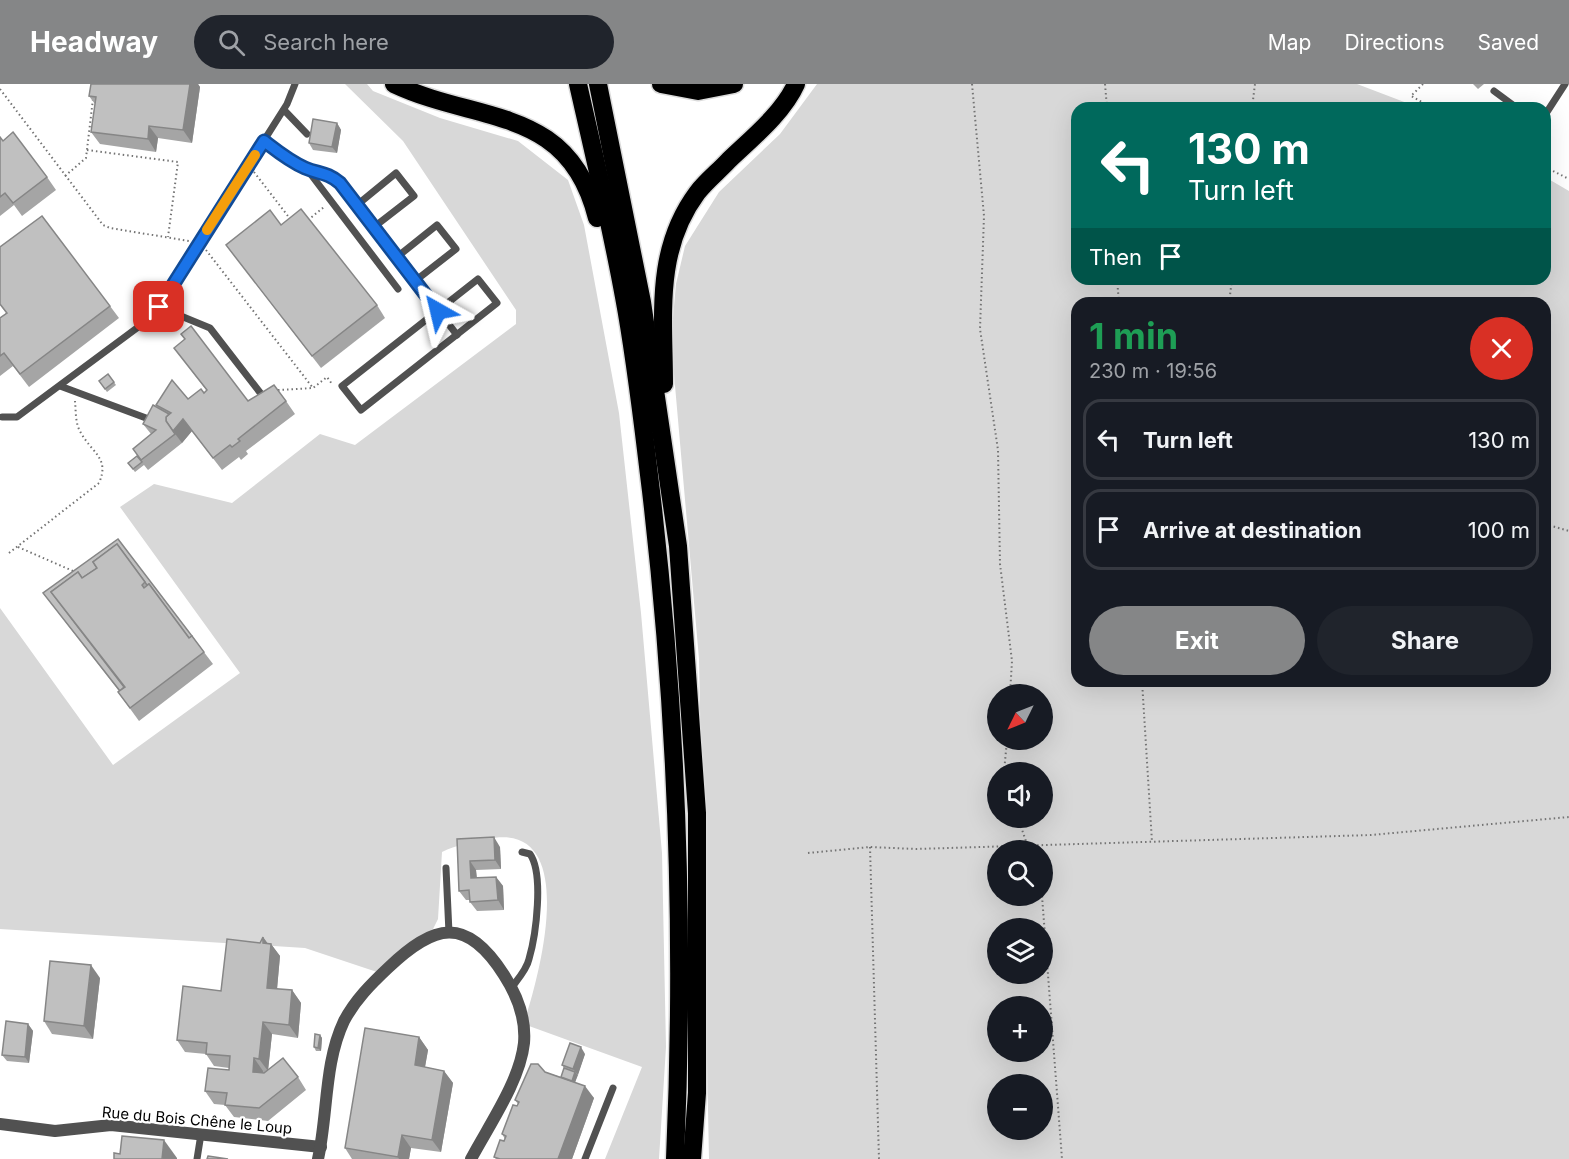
<!DOCTYPE html>
<meta charset="utf-8">
<style>
:root{--surface:#171b24;--page:#20242c;--text:#f1f3f6;--muted:#9ea1a6;--line:#363941;--accent:#858687}
body{margin:0;font-family:Inter,sans-serif;background:var(--page);color:var(--text);height:100vh;display:flex;flex-direction:column;font-size:22px;white-space:nowrap}
*{box-sizing:border-box;margin:0}
p{font-size:20px;color:var(--muted)}
.icon{flex:none;width:33px;height:33px;fill:none;stroke:currentColor;stroke-width:2;stroke-linecap:round;stroke-linejoin:round}
.map{position:relative;flex:1;overflow:hidden}
.drawer{position:absolute;left:1071px;top:213px;width:480px;height:390px;display:flex;flex-direction:column;background:var(--surface);border-radius:18px;box-shadow:0 6px 24px #0002}
.drawer>*{flex:none}
.guide{position:absolute;left:1071px;top:18px;width:480px;height:183px;border-radius:18px;box-shadow:0 6px 24px #0002;background:#00695c;color:#fff;overflow:hidden}
.needle{width:39px;rotate:227deg}
.fabs{position:absolute;left:987px;top:600px;display:grid;gap:12px}
.fabs a{display:grid;place-items:center;width:66px;height:66px;border-radius:50%;background:var(--surface);box-shadow:0 6px 24px #0002;font-size:30px}
.pin{position:absolute;display:grid;place-items:center;width:51px;height:51px;color:#fff;margin:-26px;border-radius:12px;box-shadow:0 3px 9px #0006}
.me{position:absolute;width:66px;margin:-33px;rotate:323deg;stroke-linejoin:round;filter:drop-shadow(0 0 4px #0008)}
.turn{display:flex;align-items:center;gap:21px;height:126px;padding:0 18px;font-size:27px}
.turn .icon{width:78px;height:78px;stroke-width:2.5}
.turn b{display:block;font-size:42px;line-height:51px}
.then{display:flex;align-items:center;height:57px;padding:0 18px;background:#0003;gap:12px;font-size:22px}
.round{display:grid;place-items:center;flex:none;width:63px;height:63px;border-radius:32px;background:var(--page)}
.headline{display:flex;align-items:center;justify-content:space-between;height:102px;padding:0 18px}
h1{font-size:36px;font-weight:700;line-height:45px;color:#1e9e55}
.action{display:flex;gap:12px;margin-top:auto;padding:12px 18px}
.action a{flex:1;height:69px;border-radius:36px;background:var(--accent);color:#fff;font-size:24px;font-weight:700;line-height:69px;text-align:center}
.action a+a{background:var(--page);color:var(--text)}
ul{padding:0;list-style:none}
li{display:flex;align-items:center;gap:18px;height:81px;margin:0 12px 9px;padding:0 6px;border:3px solid var(--line);border-radius:18px}
li div{flex:1}
li b{display:block;font-size:22px}
li em{font-style:normal}
header{display:flex;align-items:center;gap:36px;box-sizing:border-box;height:84px;padding:0 30px;background:var(--accent);color:#fff}
header strong{font-size:28px}
nav{display:flex;gap:33px;margin-inline-start:auto;font-size:21px}
.search{width:420px;height:54px;background:var(--page);display:flex;align-items:center;gap:15px;box-sizing:border-box;padding:0 21px;border-radius:33px;color:var(--muted);font-size:22px}
.map>svg:first-child{display:block}
.green{fill:#d8d8d8;fill-rule:evenodd}
.lines{fill:none;stroke-linecap:round;stroke-linejoin:round}
.highway-casing{stroke:#dbdbdb;stroke-width:21}
.path{stroke:#737373;stroke-width:2;stroke-dasharray:1.5 3;stroke-linecap:butt}
.lane{stroke:#515151;stroke-width:7}
.street{stroke:#515151;stroke-width:12}
.highway{stroke:#000;stroke-width:18}
.wall{fill:#a5a5a5}
.shaded-wall{fill:#868686}
.building{fill:#c0c0c0;stroke:#868686;stroke-width:1.5}
.route-casing{stroke:#114b97;stroke-width:15}
.route{stroke:#1a73e8;stroke-width:10}
.slow{stroke:#f59e0b;stroke-width:10}
.labels{text-anchor:middle;dominant-baseline:central;stroke-width:4.5;stroke-linejoin:round;paint-order:stroke}
.street-label{font-size:15px;fill:#000;stroke:#fff}
</style>
<header>
<strong>Headway</strong>
<div class="search"><svg class="icon" aria-label="search" viewBox="0 0 24 24"><circle cx="10" cy="10" r="6"/><path d="M15 15l6 6"/></svg>Search here</div>
<nav><a>Map</a><a>Directions</a><a>Saved</a></nav>
</header>
<div class="map">
<svg width="1569" height="1075" viewBox="0 0 1569 1075">
<rect width="100%" height="100%" fill="#fff"/>
<g class="green">
<path d="M345 0H367L373 7 440 34 518 57 568 96 584 141 619 329 641 529 662 769 666 963 659 1075H605L642 983 529 942 526 932C541 885 580 735 487 755 471 759 456 761 442 768L438 835 433 845 380 889 305 864 0 845V524L113 681 240 589 120 423 154 400 232 419 320 350 355 361 516 240V226L403 57Z"/>
<path d="M817 0H1357L1420 24H1077V195H1545V93L1569 107V1075H709L699 575 671 256 676 200 685 162 719 108 780 50ZM1077 219H1545V597H1077ZM998 610H1042V656H998ZM998 688H1042V734H998ZM998 766H1042V812H998ZM998 844H1042V890H998ZM998 922H1042V968H998ZM998 1000H1042V1046H998Z"/>
</g>
<g class="lines">
<defs>
<g id="highway">
<path d="M394 0C479 40 569 21 597 134"/>
<path d="M578 0C594 71 611 141 624 213 636 277 643 342 651 407 677 629 685 852 675 1075"/>
<path d="M598 0 642 218 678 462 697 729V1009L692 1075"/>
<path d="M661 0 698 7 734 0"/>
<path d="M664 300C664 233 654 167 697 109 706 97 719 87 729 76 752 54 783 29 796 0"/>
</g>
</defs>
<use href="#highway" class="highway-casing"/>
<g class="path">
<path d="M972 0 984 132 980 245 998 366 1000 480 1012 577 1010 610"/>
<path d="M1105 0 1107 24"/>
<path d="M1423 0 1411 12 1433 24"/>
<path d="M0 5 103 141 110 144 189 157"/>
<path d="M1252 24 1255 0"/>
<path d="M87 66 178 78 168 153"/>
<path d="M1545 83 1569 95"/>
<path d="M254 88 291 136"/>
<path d="M65 92 86 74 93 15"/>
<path d="M308 136 324 123"/>
<path d="M206 166 313 304 327 293 332 300"/>
<path d="M1117 195 1119 219"/>
<path d="M1229 219 1232 195"/>
<path d="M278 306 313 304"/>
<path d="M1545 440 1569 447"/>
<path d="M18 463 73 487"/>
<path d="M9 469 99 399C110 374 92 369 81 349 75 340 76 327 75 317"/>
<path d="M1142 597 1152 758"/>
<path d="M1004 688 1007 656"/>
<path d="M1018 734 1029 766"/>
<path d="M870 763 879 1075"/>
<path d="M808 769 870 763 916 765 1371 751 1569 733"/>
<path d="M1042 812 1062 1075"/>
</g>
<g class="lane">
<path d="M1494 7 1517 24"/>
<path d="M284 26 307 50"/>
<path d="M1545 31 1565 0"/>
<path d="M264 57C277 67 289 77 305 84 319 90 327 88 340 99L457 251"/>
<path d="M306 84 398 205"/>
<path d="M357 121 396 89 414 112 374 143"/>
<path d="M397 173 437 141 456 165 415 197"/>
<path d="M478 195 497 219 361 326 342 302Z"/>
<path d="M159 223 210 244 265 315"/>
<path d="M60 302 146 334"/>
<path d="M2 333H17L145 238 159 223 287 20 295 0"/>
<path d="M446 784 449 849"/>
<path d="M512 903C518 895 527 885 529 875 536 851 544 790 530 770L522 768"/>
<path d="M197 1075 201 1050"/>
<path d="M585 1075 613 1004"/>
</g>
<g class="street">
<path d="M0 1040 55 1047 111 1041 321 1063"/>
<path d="M318 1075C328 1030 324 979 344 937 355 916 371 900 388 884 434 840 466 831 504 891 517 911 526 935 524 959 520 997 489 1041 471 1075"/>
</g>
<use href="#highway" class="highway"/>
</g>
<g class="wall">
<path d="M91 0H198L200 3 192 59 158 54 156 68 100 60 91 48 95 20 89 12Z"/>
<path d="M1473 0H1484L1478 5Z"/>
<path d="M337 39 341 46 337 69 313 66 309 59Z"/>
<path d="M0 53 3 57 47 93 56 106 22 132 14 121 0 132Z"/>
<path d="M281 141 377 221 385 234 321 284 226 161Z"/>
<path d="M0 163 110 222 119 234 29 303 13 282 0 292V234L6 229 0 221Z"/>
<path d="M174 264 248 317H286L295 330 246 367 248 370 241 376 239 373 222 386 192 347 182 359 148 386 144 381 135 388 128 379 137 372 151 350 143 340 158 324 156 321 188 315 204 309 207 307Z"/>
<path d="M108 290 116 301 107 308 99 297Z"/>
<path d="M118 455 213 580 139 637 118 608 119 607 43 509Z"/>
<path d="M457 755 500 763 501 785 476 786 477 793H496L503 802 504 826 477 827 470 818V816H466L459 807Z"/>
<path d="M263 853 268 860H271L280 872 277 905 292 906 301 919 298 954 272 950 268 986 298 993 306 1006 268 1037 234 1033 225 1021 214 1020 205 1007 229 986V984L214 982 206 970 185 968 177 956 221 907 260 859Z"/>
<path d="M100 894 93 955 52 950 44 937Z"/>
<path d="M28 940 33 947 29 979 7 977 2 971Z"/>
<path d="M320 951 322 954 321 967H316L314 963Z"/>
<path d="M419 953 428 966 425 983 444 987 453 999 441 1068 411 1064 409 1075H352L345 1064Z"/>
<path d="M585 970 575 998 594 1014 572 1075H496L494 1073 505 1055 502 1050 518 1020 515 1016 545 988 561 993 564 984 562 981Z"/>
</g>
<g class="shaded-wall">
<path d="M190 0H198L200 3 192 59 183 46Z"/>
<path d="M337 39 341 46 337 69 332 63Z"/>
<path d="M149 42 158 54 156 68 148 55Z"/>
<path d="M183 335 192 347 182 359 173 347Z"/>
<path d="M494 753 500 763 501 785 495 776Z"/>
<path d="M470 777 476 786 477 803 471 794Z"/>
<path d="M496 793 503 802 504 826 498 816Z"/>
<path d="M263 853 271 864V860L280 872 276 916 267 904Z"/>
<path d="M91 881 100 894 93 955 84 942Z"/>
<path d="M292 906 301 919 298 954 289 941Z"/>
<path d="M263 938 272 950 268 987 259 975Z"/>
<path d="M28 940 33 947 29 979 25 973Z"/>
<path d="M320 951 322 954 321 967 318 964Z"/>
<path d="M419 953 428 966 423 994 415 981Z"/>
<path d="M581 963 585 970 578 991 573 985Z"/>
<path d="M254 974 263 987 262 1001 253 988Z"/>
<path d="M444 987 453 999 441 1068 432 1056Z"/>
<path d="M575 988 578 991 572 1006 570 1003Z"/>
<path d="M585 1002 594 1014 572 1075H558Z"/>
<path d="M402 1051 411 1064 409 1075H399L398 1073Z"/>
<path d="M164 1056 177 1074V1075H162Z"/>
</g>
<g class="building">
<path d="M91 0H190L183 46 149 42 148 55 91 48 96 13 89 12Z"/>
<path d="M313 35 337 39 332 63 309 59Z"/>
<path d="M13 48 47 93 13 119 5 109 0 113V53L3 57Z"/>
<path d="M301 125 377 221 312 272 226 161 270 126 281 141Z"/>
<path d="M42 132 110 222 20 290 4 269 0 272V234L7 229 0 220V163Z"/>
<path d="M191 242 248 317 274 301 286 317 238 355 240 357 232 363 230 361 213 374 183 335 173 347 166 337V333L171 329 156 321 172 296 188 315 201 305 204 309 207 306 174 264 185 255 181 250Z"/>
<path d="M108 290 114 298 105 305 99 297Z"/>
<path d="M153 321 169 330 166 333V337L175 350 141 376 133 365 156 346 143 340Z"/>
<path d="M137 372 142 378 133 385 128 379Z"/>
<path d="M118 455 192 552 189 554 149 500 147 501 117 460 93 478 97 484 82 494 78 488 51 508 124 603 120 607 43 509Z"/>
<path d="M117 460 145 498 142 501 144 504 149 500 189 554 192 552 204 568 130 624 118 608 125 603 51 508 78 488 82 494 97 484 93 478Z"/>
<path d="M494 753 495 776 470 777 471 794 496 793 498 816 470 818 469 806 459 807 457 755Z"/>
<path d="M263 853V859L271 860 267 904 292 906 289 941 263 938 259 975 254 974 253 988 264 989 283 974 298 993 259 1024 225 1021 227 1009 205 1007 208 984 229 986 230 972 206 970 207 959 177 956 183 902 221 907 227 855 260 859Z"/>
<path d="M50 877 91 881 84 942 44 937Z"/>
<path d="M6 937 28 940 25 973 2 971Z"/>
<path d="M365 944 419 953 415 981 444 987 432 1056 402 1051 398 1073 345 1064Z"/>
<path d="M315 950 320 951 318 964 314 963Z"/>
<path d="M570 959 581 963 573 985 562 981Z"/>
<path d="M531 980H538L545 988 585 1002 558 1075H500L494 1073 500 1056 504 1057 506 1052 502 1050 513 1021 517 1022 519 1018 515 1016Z"/>
<path d="M564 984 575 988 572 997 561 993Z"/>
<path d="M122 1052 164 1056 162 1075H114V1069L120 1070Z"/>
<path d="M208 1072 228 1075H207Z"/>
</g>
<g class="lines">
<defs>
<path id="route" d="M159 223 264 57C277 67 289 77 305 84 319 90 327 88 340 99L438 227"/>
</defs>
<use href="#route" class="route-casing"/>
<use href="#route" class="route"/>
<path class="slow" d="M207 146 255 71"/>
</g>
<g class="labels">
<g class="street-label">
<text transform="translate(197 1036) rotate(5)">Rue du Bois Chêne le Loup</text>
</g>
</g>
</svg>
<div class="fabs">
<a><svg class="needle" viewBox="-14 -14 28 28"><path d="M0-13l5 13h-10z" fill="#e53935"/><path d="M0 13l5-13h-10z" fill="#9ea1a6"/></svg></a>
<a><svg class="icon" aria-label="sound" viewBox="0 0 24 24"><path d="M4 9h4l5-4v14l-5-4H4zM17 9q2 3 0 6"/></svg></a>
<a><svg class="icon" aria-label="search" viewBox="0 0 24 24"><circle cx="10" cy="10" r="6"/><path d="M15 15l6 6"/></svg></a>
<a><svg class="icon" aria-label="layers" viewBox="0 0 24 24"><path d="M12 4l9 5-9 5-9-5zM3 14l9 5 9-5"/></svg></a>
<a>+</a>
<a>−</a>
</div>
<div class="pin" style="left:159px;top:223px;background:#d93025"><svg class="icon" aria-label="arrive" viewBox="0 0 24 24"><path d="M6 21V4h12l-3 4 3 4H6"/></svg></div>
<svg class="me" style="left:438px;top:227px" viewBox="-20 -20 40 40"><path d="M0-17L14 15 0 8-14 15z" fill="#1a73e8" stroke="#fff" stroke-width="4"/></svg>
<div class="guide">
<div class="turn"><svg class="icon" aria-label="left" viewBox="0 0 24 24"><path d="M17 20v-9H6M10 6l-5 5 5 5"/></svg><div><b>130 m</b>Turn left</div></div>
<div class="then">Then<svg class="icon" aria-label="arrive" viewBox="0 0 24 24"><path d="M6 21V4h12l-3 4 3 4H6"/></svg></div>
</div>
<section class="drawer">
<div class="headline"><div><h1>1 min</h1><p>230 m · 19:56</p></div><a class="round" style="background:#d93025;color:#fff"><svg class="icon" aria-label="close" viewBox="0 0 24 24"><path d="M6 6l12 12M18 6L6 18"/></svg></a></div>
<ul>
<li><svg class="icon" aria-label="left" viewBox="0 0 24 24"><path d="M17 20v-9H6M10 6l-5 5 5 5"/></svg><div><b>Turn left</b></div><em>130 m</em></li>
<li><svg class="icon" aria-label="arrive" viewBox="0 0 24 24"><path d="M6 21V4h12l-3 4 3 4H6"/></svg><div><b>Arrive at destination</b></div><em>100 m</em></li>
</ul>
<div class="action"><a>Exit</a><a>Share</a></div>
</section>
</div>
